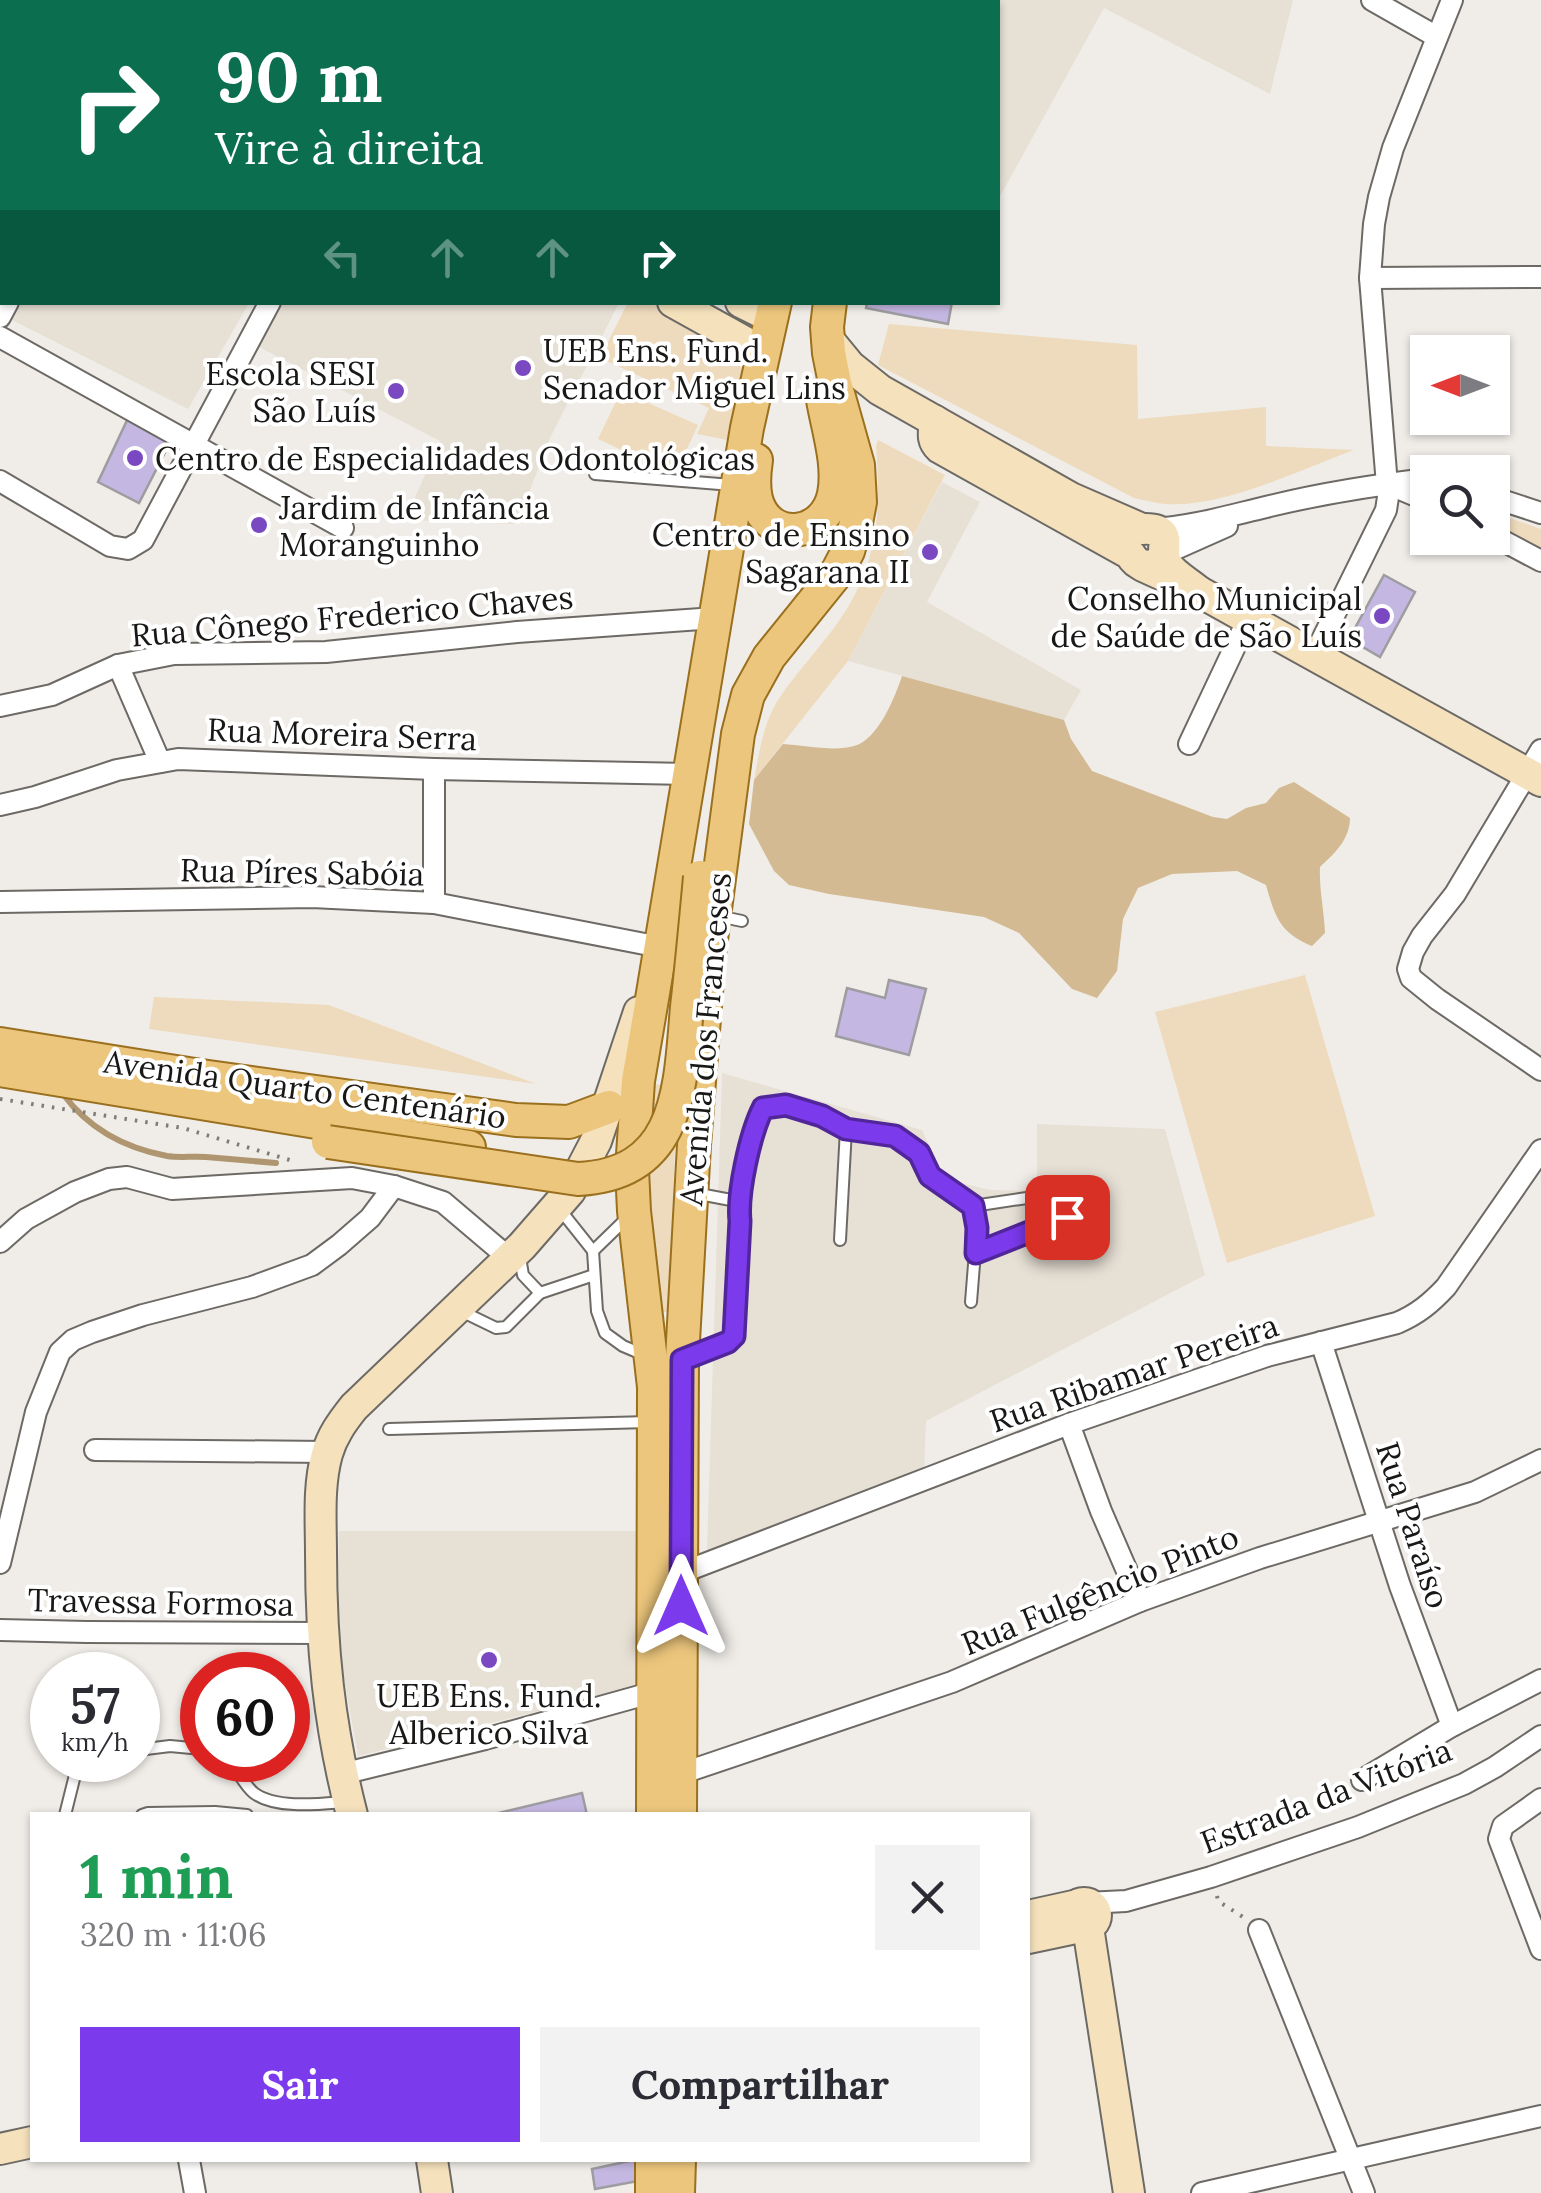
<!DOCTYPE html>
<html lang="pt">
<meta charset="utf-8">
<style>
:root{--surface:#fff;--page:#f2f2f3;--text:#2b2b33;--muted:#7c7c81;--accent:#7c3aed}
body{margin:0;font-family:Lora,serif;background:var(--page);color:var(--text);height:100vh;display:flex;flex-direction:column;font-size:38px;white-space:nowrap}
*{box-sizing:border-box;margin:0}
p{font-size:32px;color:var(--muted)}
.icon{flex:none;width:55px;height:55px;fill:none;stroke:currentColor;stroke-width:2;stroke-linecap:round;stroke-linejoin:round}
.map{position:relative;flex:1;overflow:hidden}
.details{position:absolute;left:30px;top:1812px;width:1000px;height:350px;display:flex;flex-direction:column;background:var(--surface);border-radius:0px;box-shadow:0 2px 8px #0004}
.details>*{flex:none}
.banner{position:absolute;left:0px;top:0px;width:1000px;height:305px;box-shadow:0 2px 8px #0004;background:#0b6e4f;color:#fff;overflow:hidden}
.needle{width:65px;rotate:270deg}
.fabs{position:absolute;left:1410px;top:335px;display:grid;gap:20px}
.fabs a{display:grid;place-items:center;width:100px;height:100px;border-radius:0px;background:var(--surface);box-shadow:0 2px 8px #0004;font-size:50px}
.speed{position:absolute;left:30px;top:1652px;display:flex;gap:20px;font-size:50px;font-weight:700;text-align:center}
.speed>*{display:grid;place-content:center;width:130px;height:130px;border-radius:50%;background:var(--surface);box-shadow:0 2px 8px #0004;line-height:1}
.speed small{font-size:25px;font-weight:400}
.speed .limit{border:15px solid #d22;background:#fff;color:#111}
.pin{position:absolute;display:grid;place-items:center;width:85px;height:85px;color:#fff;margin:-42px;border-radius:20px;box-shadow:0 5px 15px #0006}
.me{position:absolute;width:110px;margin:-55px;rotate:0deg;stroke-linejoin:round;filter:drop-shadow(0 0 8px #0008)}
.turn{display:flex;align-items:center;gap:35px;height:210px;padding:0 50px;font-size:45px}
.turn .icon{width:130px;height:130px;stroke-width:2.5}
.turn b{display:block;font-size:70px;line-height:85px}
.lanes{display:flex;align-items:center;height:95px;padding:0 50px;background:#0003;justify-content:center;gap:50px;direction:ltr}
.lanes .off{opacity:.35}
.round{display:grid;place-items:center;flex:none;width:105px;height:105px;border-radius:0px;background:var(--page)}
.overview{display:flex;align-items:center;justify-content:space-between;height:170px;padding:0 50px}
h1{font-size:60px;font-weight:700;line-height:75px;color:#1e9e55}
.primary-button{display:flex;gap:20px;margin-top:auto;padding:20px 50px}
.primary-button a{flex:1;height:115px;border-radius:0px;background:var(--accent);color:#fff;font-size:40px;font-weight:700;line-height:115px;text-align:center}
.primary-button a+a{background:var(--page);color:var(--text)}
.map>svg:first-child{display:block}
.built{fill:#e7e0d5}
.green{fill:#eedabc}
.forest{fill:#d3ba93}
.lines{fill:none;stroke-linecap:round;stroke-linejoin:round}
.stream{stroke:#af9670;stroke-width:6}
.building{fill:#c4b7e1;stroke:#9d9ca0;stroke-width:2.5}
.lane-casing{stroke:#6d6a66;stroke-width:14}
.street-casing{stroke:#6d6a66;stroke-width:24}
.secondary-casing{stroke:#6d6a66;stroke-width:34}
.primary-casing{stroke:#9a701f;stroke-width:36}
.path{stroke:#7e7c79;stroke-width:4;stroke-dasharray:2.5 8;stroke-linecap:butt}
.lane{stroke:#fff;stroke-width:10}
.street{stroke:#fff;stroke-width:20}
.secondary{stroke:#f5e2bd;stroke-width:30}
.primary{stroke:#ecc67c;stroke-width:32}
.primary-bridge-casing{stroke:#9a701f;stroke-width:36;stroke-linecap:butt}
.primary-bridge{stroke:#ecc67c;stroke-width:32}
.route-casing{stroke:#51269a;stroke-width:25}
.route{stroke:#7c3aed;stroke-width:18}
.poi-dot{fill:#7a48c0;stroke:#fff;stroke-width:4}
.labels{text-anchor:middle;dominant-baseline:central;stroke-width:8;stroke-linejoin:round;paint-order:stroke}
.poi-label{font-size:32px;fill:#191817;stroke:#fff;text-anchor:start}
.street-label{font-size:32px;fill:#191817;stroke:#fff}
</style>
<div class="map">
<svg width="1541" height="2193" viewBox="0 0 1541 2193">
<rect width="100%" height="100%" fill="#f0ede8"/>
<g class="built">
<path d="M950 0H1293L1270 94 1104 8 998 200V2H949Z"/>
<path d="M17 303H249L188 409 8 318Z"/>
<path d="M283 303 284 302 619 303 550 438 517 524 405 520 440 441 259 347Z"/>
<path d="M942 482 980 502 927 602 1081 690 1064 720 848 661Z"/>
<path d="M722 1073 922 1130 945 1179 990 1190 1037 1191V1124L1165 1129 1205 1275 926 1421 924 1472 707 1551Z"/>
<path d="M339 1531H637L636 1687 358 1756 336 1634Z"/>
</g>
<g class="green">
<path d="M628 302 651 303 732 352 742 370 732 441 697 434 709 408 600 358Z"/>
<path d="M889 324 1137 345 1138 419 1266 407V446L1354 450C1299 470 1223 508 1165 504 1155 503 1144 500 1134 498L878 365Z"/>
<path d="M621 391 698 425 675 475 598 439Z"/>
<path d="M878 440 945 475 848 661 754 780C759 753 763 724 778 700 803 662 839 630 858 588 880 542 880 496 876 446Z"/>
<path d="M1492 512 1541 529V552L1493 525Z"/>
<path d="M1305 975 1375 1216 1227 1263 1155 1012Z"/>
<path d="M154 997 329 1005 536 1084 149 1029Z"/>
<path d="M655 1084 670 1087 676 1117 669 1312H661C654 1236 644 1161 655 1084Z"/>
</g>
<path class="forest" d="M902 676 1064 720 1071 739 1092 771 1213 817 1227 819 1246 808 1266 803 1279 788 1294 782 1350 818C1350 839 1335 853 1320 867 1319 889 1324 909 1325 933L1312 946C1280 933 1275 917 1266 885L1237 871 1172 874 1138 888 1123 919 1117 971 1097 998 1072 989 1019 933 984 917 829 894 789 885 774 871 749 824 754 780 783 744C803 745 835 752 854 746 878 740 895 697 902 676Z"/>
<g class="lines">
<path class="stream" d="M63 1094C88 1128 125 1148 167 1156 180 1158 193 1156 206 1157 229 1159 252 1161 276 1163"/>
</g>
<g class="building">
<path d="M867 302H952L948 324 866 308Z"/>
<path d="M130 414 174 435 139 503 98 482Z"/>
<path d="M1384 575 1415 592 1380 657 1349 639Z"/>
<path d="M889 980 926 989 909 1055 836 1036 847 988 885 998Z"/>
<path d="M582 1793 587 1815H490Z"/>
<path d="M634 2160H650L649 2179 595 2189 592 2169Z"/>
</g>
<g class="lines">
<defs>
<g id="lane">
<path d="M595 474 732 485"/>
<path d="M718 916 742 921"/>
<path d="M846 1129 895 1137 919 1153 930 1176 973 1206 977 1227 971 1302"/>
<path d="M973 1206 1060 1193"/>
<path d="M558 1207 593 1251 597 1311 605 1333 623 1346 642 1354"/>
<path d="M739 1207 755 1124 763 1108C797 1103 816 1113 846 1129L840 1240"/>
<path d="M593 1251 628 1217"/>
<path d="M977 1253 1067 1217"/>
<path d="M540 1293 594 1275"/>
<path d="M459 1310 496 1328 506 1327 540 1293 523 1275 520 1257"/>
<path d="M688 1357 727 1342 734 1336 740 1221 739 1207 731 1200 694 1193"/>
<path d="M389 1429 649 1422"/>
<path d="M138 1750 170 1746 202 1749"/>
<path d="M230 1760C238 1771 244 1785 254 1793 275 1809 319 1804 343 1802"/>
<path d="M65 1815 75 1775 87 1760"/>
<path d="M142 1815 148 1813 215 1812 247 1815"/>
</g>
<g id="street">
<path d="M602 0 606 2"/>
<path d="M1372 0 1437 37"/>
<path d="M431 2 433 0"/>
<path d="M0 20 2 21"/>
<path d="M0 193 2 188"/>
<path d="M1370 278 1541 277"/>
<path d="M0 317 8 302"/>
<path d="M0 337 343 528"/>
<path d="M0 481 110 546 128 549 143 540 270 302"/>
<path d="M1388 484 1428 501"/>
<path d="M1492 497 1541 513"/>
<path d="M1152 529C1191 527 1228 516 1266 507 1319 494 1374 485 1428 479"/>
<path d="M1492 535 1541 561"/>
<path d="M1164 554 1227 526"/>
<path d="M1314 656 1386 510 1388 497 1370 278 1374 224 1379 197 1393 148 1452 0"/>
<path d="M118 665 160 762"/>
<path d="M0 706 52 695 118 665 174 654 326 652 517 632 715 618"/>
<path d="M1189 744 1248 619"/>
<path d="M1541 750 1455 894 1422 936 1413 952 1408 969 1411 978 1437 999 1541 1070"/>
<path d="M434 769V903"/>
<path d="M0 805 35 797 117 770 178 759 434 769 689 774"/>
<path d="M0 902 312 897 434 903 660 947"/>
<path d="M0 1242 26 1219 75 1192 109 1179 127 1177 172 1189 352 1178 394 1186 443 1202 509 1258"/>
<path d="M1321 1342 1400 1586 1452 1726"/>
<path d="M1069 1424 1101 1511 1140 1601"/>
<path d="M95 1450 327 1452"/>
<path d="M0 1563 36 1412 60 1352 73 1340 92 1332 143 1315 252 1287 312 1265 339 1245 370 1218 394 1186"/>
<path d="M681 1573 1069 1424 1267 1356 1397 1323C1418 1314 1431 1303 1446 1287L1541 1150"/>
<path d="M0 1630 87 1632 321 1633"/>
<path d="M342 1774 485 1739 654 1692"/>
<path d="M680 1774 952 1682 1140 1601 1260 1558 1475 1492 1541 1460"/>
<path d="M1362 1780 1452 1726 1541 1680"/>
<path d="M1541 1799 1503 1826 1499 1839 1541 1949"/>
<path d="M1086 1903 1126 1901 1211 1877 1358 1827 1464 1784 1495 1767 1541 1736"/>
<path d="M1259 1930 1364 2193"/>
<path d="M189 2160 195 2193"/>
<path d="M1202 2193 1541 2116"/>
</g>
<g id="secondary">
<path d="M128 0 132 2"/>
<path d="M179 0 183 2"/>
<path d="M671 2 673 0"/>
<path d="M673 302 763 352"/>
<path d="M741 302 771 317"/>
<path d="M827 338 850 366 880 390 1071 498 1142 529C1176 527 1159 548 1166 563 1172 574 1189 583 1198 591"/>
<path d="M935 421C934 432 931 440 940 448L1130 554C1137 566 1147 569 1159 562"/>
<path d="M1143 566 1198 591 1541 781"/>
<path d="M352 1815C329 1726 321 1646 321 1554 321 1521 318 1486 327 1454 332 1436 342 1422 354 1407L522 1246 570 1191 596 1141 639 1012"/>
<circle cx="1084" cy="1915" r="12"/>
<path d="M1028 1916 1078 1905"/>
<path d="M1088 1927 1129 2193"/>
<path d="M1028 1938 1080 1927"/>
<path d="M0 2149 32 2142"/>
<path d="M432 2160 437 2193"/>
</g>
<g id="primary">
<path d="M877 2 878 0"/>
<path d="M912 2 913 0"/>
<path d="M756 460C754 473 753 486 756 499 768 544 825 538 834 494 840 465 828 429 823 400"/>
<path d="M0 1044 201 1076 516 1120 569 1122 609 1107"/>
<path d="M0 1070 469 1147"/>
<path d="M653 1815 654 1387 634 1211 632 1169 638 1081 653 993 747 428 775 302"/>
<path d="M680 1815 682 1359 694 1145 709 955 738 734 748 695 769 657 836 574 848 551 856 523 860 502 858 465 835 383 829 353 827 327 830 302"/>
<path d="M652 2193V2160"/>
<path d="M678 2193 679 2160"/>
</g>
</defs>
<use href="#lane" class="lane-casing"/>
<use href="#street" class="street-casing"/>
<use href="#secondary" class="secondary-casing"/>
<use href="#primary" class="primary-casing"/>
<g class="path">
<path d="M0 1099 183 1128 293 1161"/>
<path d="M1217 1896 1218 1901 1243 1917"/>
</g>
<use href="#lane" class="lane"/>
<use href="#street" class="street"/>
<use href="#secondary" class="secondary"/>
<use href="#primary" class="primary"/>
<defs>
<path id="primary-bridge" d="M328 1142 578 1179C681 1174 680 1087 687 1007 692 964 696 920 700 877"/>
</defs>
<use href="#primary-bridge" class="primary-bridge-casing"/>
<use href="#primary-bridge" class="primary-bridge"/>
</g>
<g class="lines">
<defs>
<path id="route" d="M681 1606 682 1360 728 1342 734 1336 740 1221C737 1193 750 1134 763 1108L786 1105 822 1116 846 1129 895 1136 919 1153 930 1176 973 1206 977 1228 976 1253 1067 1217"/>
</defs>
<use href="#route" class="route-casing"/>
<use href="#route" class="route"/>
</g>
<g class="poi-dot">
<circle cx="523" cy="368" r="10"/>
<circle cx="396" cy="391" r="10"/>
<circle cx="135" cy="458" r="10"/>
<circle cx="259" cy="525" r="10"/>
<circle cx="930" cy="552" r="10"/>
<circle cx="1382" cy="616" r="10"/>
<circle cx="489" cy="1660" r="10"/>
</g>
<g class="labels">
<g class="poi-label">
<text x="543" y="350">UEB Ens. Fund.<tspan x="543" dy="37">Senador Miguel Lins</tspan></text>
<text x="376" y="373" text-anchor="end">Escola SESI<tspan x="376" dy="37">São Luís</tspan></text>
<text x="155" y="458">Centro de Especialidades Odontológicas</text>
<text x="279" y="507">Jardim de Infância<tspan x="279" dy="37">Moranguinho</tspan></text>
<text x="910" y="534" text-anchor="end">Centro de Ensino<tspan x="910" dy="37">Sagarana II</tspan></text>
<text x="1362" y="598" text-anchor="end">Conselho Municipal<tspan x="1362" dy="37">de Saúde de São Luís</tspan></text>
<text x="489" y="1695" text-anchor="middle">UEB Ens. Fund.<tspan x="489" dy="37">Alberico Silva</tspan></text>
</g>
<g class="street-label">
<text transform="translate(352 616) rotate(-5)">Rua Cônego Frederico Chaves</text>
<text transform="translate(342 734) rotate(2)">Rua Moreira Serra</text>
<text transform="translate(302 872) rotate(1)">Rua Píres Sabóia</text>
<text transform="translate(705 1039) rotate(-85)">Avenida dos Franceses</text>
<text transform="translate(305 1089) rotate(8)">Avenida Quarto Centenário</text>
<text transform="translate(1134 1373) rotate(-19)">Rua Ribamar Pereira</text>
<text transform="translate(1413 1525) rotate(72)">Rua Paraíso</text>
<text transform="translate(1100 1590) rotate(-22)">Rua Fulgêncio Pinto</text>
<text transform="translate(161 1602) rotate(1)">Travessa Formosa</text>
<text transform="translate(1326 1796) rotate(-21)">Estrada da Vitória</text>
</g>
</g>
</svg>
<div class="fabs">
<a><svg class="needle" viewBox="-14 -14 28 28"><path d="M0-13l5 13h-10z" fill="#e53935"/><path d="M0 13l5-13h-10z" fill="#7c7c81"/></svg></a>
<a><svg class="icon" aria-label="search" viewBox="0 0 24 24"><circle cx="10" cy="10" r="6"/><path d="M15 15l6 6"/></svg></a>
</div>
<div class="speed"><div>57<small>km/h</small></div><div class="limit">60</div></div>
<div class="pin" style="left:1067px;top:1217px;background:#d93025"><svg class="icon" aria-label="arrive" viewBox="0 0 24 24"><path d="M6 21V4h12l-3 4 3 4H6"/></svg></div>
<svg class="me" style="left:681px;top:1606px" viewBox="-20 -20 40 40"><path d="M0-17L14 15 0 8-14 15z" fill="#7c3aed" stroke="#fff" stroke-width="4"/></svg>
<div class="banner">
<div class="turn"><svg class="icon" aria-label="right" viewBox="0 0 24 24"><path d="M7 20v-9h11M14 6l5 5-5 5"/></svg><div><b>90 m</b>Vire à direita</div></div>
<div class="lanes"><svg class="icon off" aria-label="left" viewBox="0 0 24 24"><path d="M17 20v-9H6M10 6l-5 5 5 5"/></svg><svg class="icon off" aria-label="ahead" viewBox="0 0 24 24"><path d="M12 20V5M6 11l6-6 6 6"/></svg><svg class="icon off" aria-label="ahead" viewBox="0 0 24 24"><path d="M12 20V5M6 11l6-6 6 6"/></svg><svg class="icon" aria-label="right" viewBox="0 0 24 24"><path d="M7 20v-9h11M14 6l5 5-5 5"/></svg></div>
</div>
<section class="details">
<div class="overview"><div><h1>1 min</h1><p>320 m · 11:06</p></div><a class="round"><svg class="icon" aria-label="close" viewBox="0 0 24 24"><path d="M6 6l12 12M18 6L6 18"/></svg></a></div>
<div class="primary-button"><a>Sair</a><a>Compartilhar</a></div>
</section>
</div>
